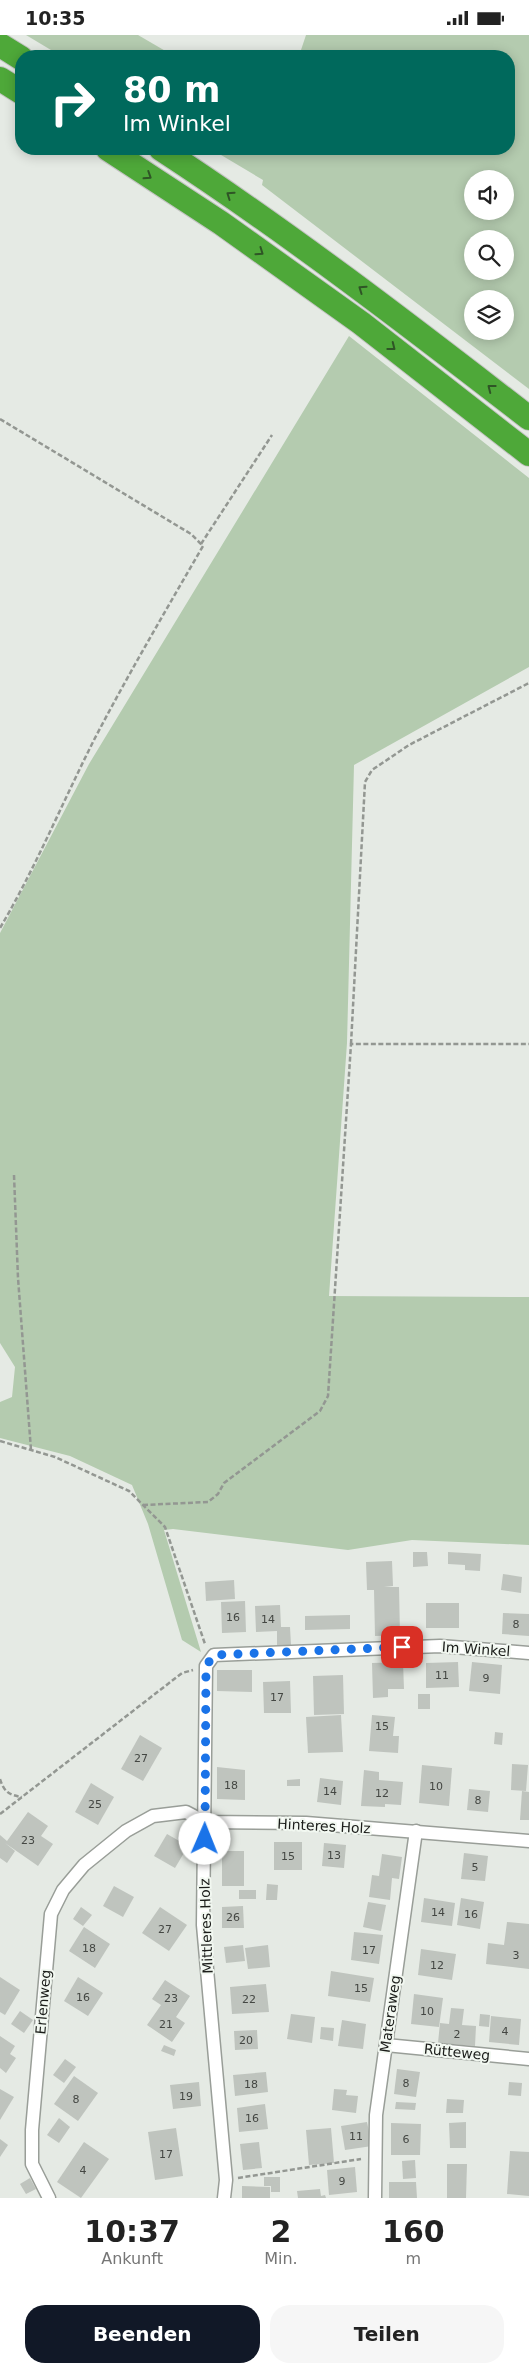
<!DOCTYPE html>
<html lang="de">
<meta charset="utf-8">
<style>
:root{--surface:#fff;--page:#f6f6f6;--text:#222;--muted:#767676;--accent:#111827}
body{margin:0;font-family:"DejaVu Sans",sans-serif;background:var(--page);color:var(--text);height:100vh;display:flex;flex-direction:column;font-size:19px;white-space:nowrap}
*{box-sizing:border-box;margin:0}
p{font-size:16px;color:var(--muted)}
.icon{flex:none;width:28px;height:28px;fill:none;stroke:currentColor;stroke-width:2;stroke-linecap:round;stroke-linejoin:round}
.map{position:relative;height:2163px;overflow:hidden}
.sheet{display:flex;flex-direction:column;background:var(--surface);flex:1}
.sheet>*{flex:none}
.hud{position:absolute;left:15px;top:15px;width:500px;height:105px;border-radius:20px;box-shadow:0 2px 12px #0003;background:#00695c;color:#fff;overflow:hidden}
.fabs{position:absolute;left:464px;top:135px;display:grid;gap:10px}
.fabs a{display:grid;place-items:center;width:50px;height:50px;border-radius:50%;background:var(--surface);box-shadow:0 2px 12px #0003;font-size:25px}
.pin{position:absolute;display:grid;place-items:center;width:42px;height:42px;color:#fff;margin:-21px;border-radius:10px;box-shadow:0 2px 8px #0006}
.me{position:absolute;width:55px;margin:-28px;rotate:1deg;stroke-linejoin:round;filter:drop-shadow(0 0 4px #0008)}
.turn{display:flex;align-items:center;gap:18px;height:105px;padding:0 25px;font-size:22px}
.turn .icon{width:65px;height:65px;stroke-width:2.5}
.turn b{display:block;font-size:35px;line-height:42px}
.eta{display:flex;justify-content:space-evenly;align-items:center;height:85px;text-align:center}
.eta b{font-size:30px;font-weight:600;line-height:35px}
.cta{display:flex;gap:10px;margin-top:auto;padding:10px 25px}
.cta a{flex:1;height:58px;border-radius:20px;background:var(--accent);color:#fff;font-size:20px;font-weight:600;line-height:58px;text-align:center}
.cta a+a{background:var(--page);color:var(--text)}
.status{display:flex;justify-content:space-between;align-items:center;height:35px;padding:0 25px;background:var(--surface);direction:ltr}
.status svg{height:14px;fill:currentColor}
.map>svg:first-child{display:block}
.green{fill:#b4cbaf;fill-rule:evenodd}
.building{fill:#bfc4be}
.lines{fill:none;stroke-linecap:round;stroke-linejoin:round}
.street-casing{stroke:#999e98;stroke-width:15}
.highway-casing{stroke:#c4c4c3;stroke-width:26}
.path{stroke:#939792;stroke-width:2.5;stroke-dasharray:5 2.5;stroke-linecap:butt}
.street{stroke:#fff;stroke-width:12}
.highway{stroke:#4ea839;stroke-width:24}
.oneway{stroke:#2f5526}
.route{stroke:#1a73e8;stroke-width:9;stroke-dasharray:0 16.2}
.labels{text-anchor:middle;dominant-baseline:central;stroke-width:4;stroke-linejoin:round;paint-order:stroke}
.number-label{font-size:11px;fill:#444743}
.street-label{font-size:14px;fill:#1b1d1a;stroke:#f2f8f1}
</style>
<div class="status"><b>10:35</b><svg viewBox="0 0 49 12"><path d="M0 12V9h3v3zM5 12V6h3v6zM10 12V3h3v9zM15 12V0h3v12zM26 1h20v11H26zM47 4h2v5h-2z"/></svg></div>
<div class="map">
<svg width="529" height="2163" viewBox="0 0 529 2163">
<rect width="100%" height="100%" fill="#e5eae4"/>
<g class="green">
<path d="M26 0H138L174 21H61Z"/>
<path d="M306 0H529V354L262 150 263 145 211 114H509V21H299ZM472 144H505V176H472ZM472 204H505V236H472ZM472 264H505V296H472Z"/>
<path d="M349 301 529 443V632L354 730 347 1008 329 1261 529 1262V1510L412 1505 348 1515 173 1494 164 1495 201 1617 182 1605 148 1489 132 1450 70 1421 0 1403V1367L12 1362 15 1332 0 1308V898L89 729Z"/>
</g>
<g class="building">
<path d="M413 1517H427L428 1531 413 1532Z"/>
<path d="M448 1517 481 1519 480 1536 465 1535V1530L448 1529Z"/>
<path d="M392 1526 393 1551 384 1552H399L400 1600 375 1601 374 1555H367L366 1527Z"/>
<path d="M503 1539 522 1542 521 1558 501 1555Z"/>
<path d="M234 1545 235 1564 206 1566 205 1547Z"/>
<path d="M245 1566 246 1597 222 1598 221 1567Z"/>
<rect x="426" y="1568" width="33" height="25"/>
<path d="M280 1570 281 1592H290L291 1610H277V1596L256 1597 255 1571Z"/>
<path d="M503 1578 529 1579V1601L502 1599Z"/>
<path d="M350 1580V1594L305 1595V1581Z"/>
<path d="M403 1627 404 1654H388V1662L373 1663 372 1628Z"/>
<path d="M458 1627 459 1652 426 1653V1628Z"/>
<path d="M472 1627 502 1630 500 1659 469 1656Z"/>
<path d="M217 1635H252V1657L217 1656Z"/>
<path d="M343 1640 344 1679 314 1680 313 1641Z"/>
<path d="M290 1646 291 1678H264L263 1647Z"/>
<rect x="418" y="1659" width="12" height="15"/>
<path d="M341 1680 343 1717 308 1718 306 1682Z"/>
<path d="M372 1680 395 1682 393 1701H399L398 1718 369 1716Z"/>
<path d="M495 1697 503 1698 502 1710 494 1709Z"/>
<path d="M140 1700 162 1713 143 1746 121 1734Z"/>
<path d="M512 1729 528 1730 526 1756 511 1755Z"/>
<path d="M422 1730 452 1733 449 1771 419 1768Z"/>
<path d="M217 1732 245 1735V1765L217 1764Z"/>
<path d="M364 1735 379 1737V1745L403 1747 401 1770 385 1769V1772L361 1771Z"/>
<path d="M320 1743 343 1746 341 1770 317 1767Z"/>
<path d="M300 1744V1751H287V1745Z"/>
<path d="M91 1748 114 1762 98 1790 75 1777Z"/>
<path d="M469 1754 490 1756 488 1777 467 1775Z"/>
<path d="M522 1756 529 1757V1785H520Z"/>
<path d="M28 1777 48 1791 41 1801 53 1809 38 1831 5 1808 15 1816 7 1828 0 1823V1800L7 1806Z"/>
<path d="M167 1799 188 1811 175 1833 154 1821Z"/>
<rect x="274" y="1807" width="28" height="28"/>
<path d="M324 1808 346 1810 344 1833 322 1831Z"/>
<rect x="222" y="1816" width="22" height="35"/>
<path d="M464 1818 488 1821 485 1846 461 1844Z"/>
<path d="M382 1819 402 1822 399 1844 392 1843 390 1865 369 1862 372 1840 379 1841Z"/>
<path d="M267 1849 278 1850 277 1865H266Z"/>
<path d="M114 1851 134 1862 123 1882 103 1871Z"/>
<rect x="239" y="1855" width="17" height="9"/>
<path d="M424 1863 455 1868 452 1891 421 1887Z"/>
<path d="M461 1863 484 1867 480 1894 457 1890Z"/>
<path d="M368 1867 386 1870 381 1896 363 1892Z"/>
<path d="M243 1871 244 1893H222V1872Z"/>
<path d="M81 1872 92 1880 83 1891 73 1884Z"/>
<path d="M160 1872 187 1890 169 1916 142 1898Z"/>
<path d="M507 1887 529 1889V1934L486 1929 488 1908 504 1910Z"/>
<path d="M84 1892 110 1909 95 1933 69 1916Z"/>
<path d="M354 1897 383 1900 379 1929 351 1925Z"/>
<path d="M243 1910 245 1926 226 1928 224 1912Z"/>
<path d="M268 1910 270 1932 248 1934 245 1913Z"/>
<path d="M421 1914 456 1919 452 1945 418 1940Z"/>
<path d="M331 1936 374 1943 370 1967 328 1961Z"/>
<path d="M0 1942 20 1955 5 1980 0 1977Z"/>
<path d="M78 1942 103 1958 88 1981 64 1966Z"/>
<path d="M165 1945 190 1961 176 1982 185 1988 172 2007 147 1990 161 1970 152 1964Z"/>
<path d="M266 1949 269 1977 232 1979 230 1952Z"/>
<path d="M414 1959 443 1963 439 1992 411 1989Z"/>
<path d="M451 1973 464 1974 462 1990 476 1991 475 2011 438 2008 440 1988 449 1989Z"/>
<path d="M20 1976 33 1985 24 1998 11 1989Z"/>
<path d="M291 1979 315 1982 312 2008 287 2004Z"/>
<path d="M480 1979 490 1980 489 1992 479 1991Z"/>
<path d="M491 1981 521 1984 519 2010 489 2007Z"/>
<path d="M342 1985 366 1989 363 2014 338 2011Z"/>
<path d="M321 1992 334 1993 333 2006 320 2004Z"/>
<path d="M257 1995 258 2014 235 2015 234 1996Z"/>
<path d="M0 2001 15 2011 10 2019 16 2023 6 2038 0 2033Z"/>
<path d="M164 2010 176 2015 174 2021 161 2016Z"/>
<path d="M65 2024 76 2032 64 2048 53 2040Z"/>
<path d="M397 2034 420 2037 416 2062 394 2059Z"/>
<path d="M266 2037 268 2057 235 2061 233 2040Z"/>
<path d="M74 2041 98 2058 78 2086 54 2069Z"/>
<path d="M199 2047 201 2071 173 2074 170 2050Z"/>
<path d="M509 2047 522 2048 521 2061 508 2060Z"/>
<path d="M0 2054 14 2062 0 2085Z"/>
<path d="M334 2054 347 2055 346 2060 358 2061 356 2078 332 2075Z"/>
<path d="M447 2064 464 2065 463 2078H446Z"/>
<path d="M396 2067 416 2068 415 2075 395 2074Z"/>
<path d="M265 2069 268 2094 239 2097 237 2073Z"/>
<path d="M59 2083 70 2092 59 2108 47 2100Z"/>
<path d="M367 2087 372 2111 345 2115 341 2091Z"/>
<path d="M466 2087V2113H450L449 2088Z"/>
<path d="M391 2088 421 2089 420 2120H391Z"/>
<path d="M176 2093 183 2141 155 2145 148 2097Z"/>
<path d="M331 2093 334 2128 309 2130 306 2095Z"/>
<path d="M0 2104 8 2110 0 2122Z"/>
<path d="M84 2107 109 2124 81 2163 57 2147Z"/>
<path d="M259 2107 262 2133 243 2135 240 2109Z"/>
<path d="M510 2116 529 2117V2161L507 2159Z"/>
<path d="M415 2125 416 2143 403 2144 402 2126Z"/>
<path d="M447 2129H467L466 2163H447Z"/>
<path d="M355 2132 357 2157 329 2160 327 2135Z"/>
<path d="M264 2142H280V2157H271V2151H264Z"/>
<path d="M30 2143 36 2154 26 2159 20 2149Z"/>
<path d="M389 2147H416L417 2163H389Z"/>
<path d="M242 2151 270 2152V2163H242Z"/>
<path d="M320 2154 321 2161 325 2160 326 2163H298L297 2156Z"/>
</g>
<g class="lines">
<defs>
<g id="street">
<path d="M386 2010 529 2024"/>
<path d="M49 2163 32 2129V2095L51 1879 63 1855 84 1830 126 1796 153 1781 186 1777 205 1787 306 1788 529 1806"/>
<path d="M224 2163 226 2145 203 1890 206 1631 214 1620 440 1611 529 1618"/>
<path d="M375 2163 376 2080 416 1796"/>
</g>
<g id="highway">
<path d="M0 10 21 23"/>
<path d="M0 44 21 57"/>
<path d="M108 114 221 188 361 288 529 419"/>
<path d="M161 114C288 197 409 290 529 383"/>
</g>
</defs>
<use href="#street" class="street-casing"/>
<use href="#highway" class="highway-casing"/>
<g class="path">
<path d="M0 384 191 499 203 511C166 575 129 638 95 703 63 766 36 832 0 893"/>
<path d="M201 509 272 400"/>
<path d="M351 1009 365 747 372 735 409 710 529 648"/>
<path d="M14 1140 18 1243 31 1415"/>
<path d="M0 1406 55 1422 129 1456 165 1492 205 1609"/>
<path d="M143 1470 208 1467 218 1459 224 1448 320 1376 328 1361 351 1009H529"/>
<path d="M0 1744C4 1757 9 1760 22 1762"/>
<path d="M0 1779 182 1638 193 1635"/>
<path d="M238 2143 361 2124"/>
</g>
<use href="#street" class="street"/>
<use href="#highway" class="highway"/>
</g>
<defs><path id="oneway-chevron" d="M-2-3.5L2.5 0L-2 3.5" fill="none" stroke-width="1.6" stroke-linecap="round" stroke-linejoin="round" transform="scale(1.25)"/></defs>
<g class="oneway">
<use href="#oneway-chevron" transform="translate(148 141) rotate(33)"/>
<use href="#oneway-chevron" transform="translate(230 160) rotate(-145)"/>
<use href="#oneway-chevron" transform="translate(260 217) rotate(35)"/>
<use href="#oneway-chevron" transform="translate(362 254) rotate(-145)"/>
<use href="#oneway-chevron" transform="translate(392 312) rotate(38)"/>
<use href="#oneway-chevron" transform="translate(491 353) rotate(-142)"/>
</g>
<g class="lines">
<path class="route" d="M205 1804 206 1631 214 1620 402 1612"/>
</g>
<g class="labels">
<g class="number-label">
<text x="233" y="1582">16</text>
<text x="268" y="1584">14</text>
<text x="516" y="1589">8</text>
<text x="442" y="1640">11</text>
<text x="486" y="1643">9</text>
<text x="277" y="1662">17</text>
<text x="382" y="1691">15</text>
<text x="141" y="1723">27</text>
<text x="231" y="1750">18</text>
<text x="436" y="1751">10</text>
<text x="330" y="1756">14</text>
<text x="382" y="1758">12</text>
<text x="478" y="1765">8</text>
<text x="95" y="1769">25</text>
<text x="28" y="1805">23</text>
<text x="334" y="1820">13</text>
<text x="288" y="1821">15</text>
<text x="475" y="1832">5</text>
<text x="438" y="1877">14</text>
<text x="471" y="1879">16</text>
<text x="233" y="1882">26</text>
<text x="165" y="1894">27</text>
<text x="89" y="1913">18</text>
<text x="369" y="1915">17</text>
<text x="516" y="1920">3</text>
<text x="437" y="1930">12</text>
<text x="361" y="1953">15</text>
<text x="83" y="1962">16</text>
<text x="171" y="1963">23</text>
<text x="249" y="1964">22</text>
<text x="427" y="1976">10</text>
<text x="166" y="1989">21</text>
<text x="505" y="1996">4</text>
<text x="457" y="1999">2</text>
<text x="246" y="2005">20</text>
<text x="406" y="2048">8</text>
<text x="251" y="2049">18</text>
<text x="186" y="2061">19</text>
<text x="76" y="2064">8</text>
<text x="252" y="2083">16</text>
<text x="356" y="2101">11</text>
<text x="406" y="2104">6</text>
<text x="166" y="2119">17</text>
<text x="83" y="2135">4</text>
<text x="342" y="2146">9</text>
</g>
<g class="street-label">
<text transform="translate(476 1614) rotate(4)">Im Winkel</text>
<text transform="translate(324 1791) rotate(3)">Hinteres Holz</text>
<text transform="translate(206 1891) rotate(-92)">Mittleres Holz</text>
<text transform="translate(43 1967) rotate(-85)">Erlenweg</text>
<text transform="translate(390 1979) rotate(-82)">Materaweg</text>
<text transform="translate(457 2017) rotate(6)">Rütteweg</text>
</g>
</g>
</svg>
<div class="fabs">
<a><svg class="icon" aria-label="sound" viewBox="0 0 24 24"><path d="M4 9h4l5-4v14l-5-4H4zM17 9q2 3 0 6"/></svg></a>
<a><svg class="icon" aria-label="search" viewBox="0 0 24 24"><circle cx="10" cy="10" r="6"/><path d="M15 15l6 6"/></svg></a>
<a><svg class="icon" aria-label="layers" viewBox="0 0 24 24"><path d="M12 4l9 5-9 5-9-5zM3 14l9 5 9-5"/></svg></a>
</div>
<div class="pin" style="left:402px;top:1612px;background:#d93025"><svg class="icon" aria-label="arrive" viewBox="0 0 24 24"><path d="M6 21V4h12l-3 4 3 4H6"/></svg></div>
<svg class="me" style="left:205px;top:1804px" viewBox="-20 -20 40 40"><circle r="19" fill="#fff"/><path d="M0-13L10 11 0 6-10 11z" fill="#1a73e8"/></svg>
<div class="hud">
<div class="turn"><svg class="icon" aria-label="right" viewBox="0 0 24 24"><path d="M7 20v-9h11M14 6l5 5-5 5"/></svg><div><b>80 m</b>Im Winkel</div></div>
</div>
</div>
<section class="sheet">
<div class="eta">
<div><b>10:37</b><p>Ankunft</p></div>
<div><b>2</b><p>Min.</p></div>
<div><b>160</b><p>m</p></div>
</div>
<div class="cta"><a>Beenden</a><a>Teilen</a></div>
</section>
